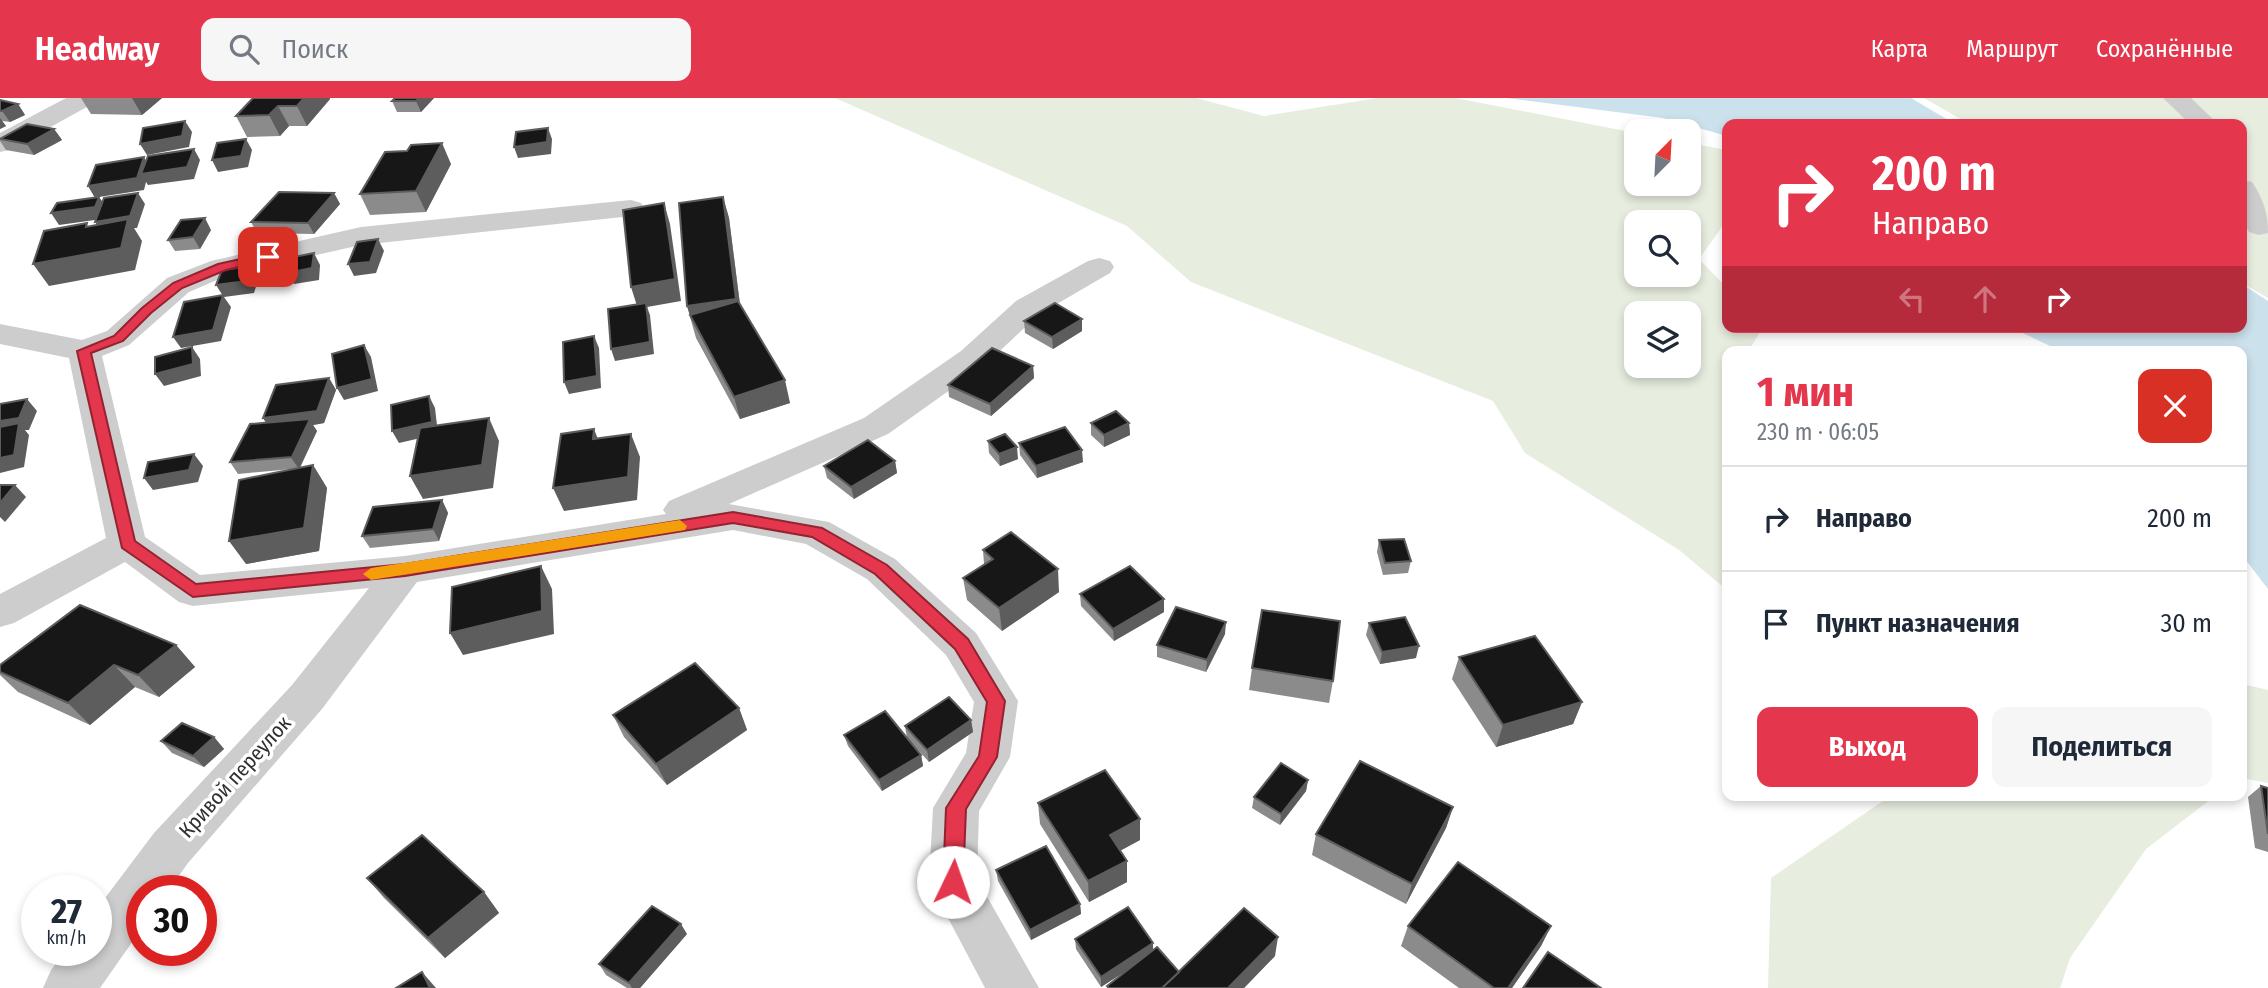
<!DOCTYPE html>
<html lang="ru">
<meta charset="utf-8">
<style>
:root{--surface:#fff;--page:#f6f6f7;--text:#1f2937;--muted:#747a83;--line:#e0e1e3;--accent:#e4364c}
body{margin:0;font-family:"Fira Sans Condensed",sans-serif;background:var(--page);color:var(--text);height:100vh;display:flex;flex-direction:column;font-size:26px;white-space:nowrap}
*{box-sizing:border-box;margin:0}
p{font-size:23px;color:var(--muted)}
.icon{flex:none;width:38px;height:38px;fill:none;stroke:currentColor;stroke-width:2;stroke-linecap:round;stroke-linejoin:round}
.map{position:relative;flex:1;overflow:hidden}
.side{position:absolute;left:1722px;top:248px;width:525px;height:455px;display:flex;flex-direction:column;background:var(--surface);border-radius:14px;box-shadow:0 4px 10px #0003}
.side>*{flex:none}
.top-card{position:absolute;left:1722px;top:21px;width:525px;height:214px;border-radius:14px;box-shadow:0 4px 10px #0003;background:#e4364c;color:#fff;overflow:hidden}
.needle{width:46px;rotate:24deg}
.buttons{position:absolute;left:1624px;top:21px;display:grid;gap:14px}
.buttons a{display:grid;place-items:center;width:77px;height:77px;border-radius:14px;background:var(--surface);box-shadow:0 4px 10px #0003;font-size:35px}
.speed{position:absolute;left:21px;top:777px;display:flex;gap:14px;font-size:35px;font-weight:700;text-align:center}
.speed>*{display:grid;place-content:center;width:91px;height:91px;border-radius:50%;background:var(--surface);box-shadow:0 4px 10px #0003;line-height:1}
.speed small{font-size:18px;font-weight:400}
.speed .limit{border:10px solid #d22;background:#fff;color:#111}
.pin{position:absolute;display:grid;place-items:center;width:60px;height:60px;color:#fff;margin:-30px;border-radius:14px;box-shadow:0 4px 10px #0006}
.me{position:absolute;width:77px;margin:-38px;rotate:3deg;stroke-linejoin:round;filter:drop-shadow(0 0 5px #0008)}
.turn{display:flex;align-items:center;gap:24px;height:147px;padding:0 35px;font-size:32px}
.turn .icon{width:91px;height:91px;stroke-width:2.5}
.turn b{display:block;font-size:49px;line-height:60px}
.lanes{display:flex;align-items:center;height:66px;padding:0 35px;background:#0003;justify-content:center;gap:35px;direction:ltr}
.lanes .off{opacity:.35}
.round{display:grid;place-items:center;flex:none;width:74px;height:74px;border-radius:14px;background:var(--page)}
.head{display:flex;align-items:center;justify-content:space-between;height:119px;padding:0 35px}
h1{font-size:42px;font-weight:700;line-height:52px;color:var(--accent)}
.cta{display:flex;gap:14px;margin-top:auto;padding:14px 35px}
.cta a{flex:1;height:80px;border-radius:14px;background:var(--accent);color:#fff;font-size:28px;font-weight:700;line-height:80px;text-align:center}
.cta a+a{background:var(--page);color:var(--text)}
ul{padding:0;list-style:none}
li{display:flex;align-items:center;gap:21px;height:105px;padding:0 35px;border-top:2px solid var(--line)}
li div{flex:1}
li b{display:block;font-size:26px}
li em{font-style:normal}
header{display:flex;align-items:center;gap:42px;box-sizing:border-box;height:98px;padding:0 35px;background:var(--accent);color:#fff}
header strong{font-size:33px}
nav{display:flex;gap:38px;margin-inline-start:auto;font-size:24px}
.search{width:490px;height:63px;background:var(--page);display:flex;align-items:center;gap:18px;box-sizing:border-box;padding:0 24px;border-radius:14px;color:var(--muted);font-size:26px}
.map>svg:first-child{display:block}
.green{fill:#e7eddf;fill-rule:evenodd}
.water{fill:#cbe1ec}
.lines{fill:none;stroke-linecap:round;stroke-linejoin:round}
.minor{fill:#cdcdcd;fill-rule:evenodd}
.wall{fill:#8b8b8b}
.shaded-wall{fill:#5d5d5d}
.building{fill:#171717;stroke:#5d5d5d;stroke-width:2}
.route{fill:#e4364c;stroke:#942331;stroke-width:2}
.slow{fill:#f59e0b}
.labels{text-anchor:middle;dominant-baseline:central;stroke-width:7;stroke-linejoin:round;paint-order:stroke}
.street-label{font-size:21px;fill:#303030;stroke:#fff}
</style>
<header>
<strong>Headway</strong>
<div class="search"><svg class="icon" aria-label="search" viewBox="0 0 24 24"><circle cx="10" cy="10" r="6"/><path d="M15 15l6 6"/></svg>Поиск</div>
<nav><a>Карта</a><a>Маршрут</a><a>Сохранённые</a></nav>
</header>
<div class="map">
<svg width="2268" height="890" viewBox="0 0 2268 890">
<rect width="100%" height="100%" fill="#fff"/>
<g class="green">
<path d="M835 0H1196L1264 18 1378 0H1455L1636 35V86H1689V45L1727 52V122L1699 161 1727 190V229H1763L1748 254H1727V492L1679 452 1525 355 1493 303 1191 184 1127 128ZM1689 124V177H1636V124ZM1689 215V268H1636V215Z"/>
<path d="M1924 0H2268V200L2242 185V26H1969Z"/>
<path d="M2242 586 2268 592V685L2242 680Z"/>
<path d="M1890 698H2215L2146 751 2070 860 2060 890H1768L1771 780Z"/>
</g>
<g class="water">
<path d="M1506 0H1911L1955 26H1727V38L1663 20Z"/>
<path d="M2242 186 2268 203V491L2242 457V254H2063L2010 229H2242Z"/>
</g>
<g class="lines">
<g class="minor">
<path d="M66 0H98L94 5 9 52 0 54V35Z"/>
<path d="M2163 0H2191L2218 26H2190Z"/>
<path d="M2242 82 2252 84C2263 100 2268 115 2268 135L2259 137 2249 134 2242 122Z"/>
<path d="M631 102 641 105 645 111 641 117 361 147 231 176 189 194 129 247 102 258 145 439 200 477 405 458 666 416 663 412 669 403 864 320 961 253 1016 203 1088 163 1099 160 1110 163 1114 169 1110 175 1038 217 985 267 888 336 729 406 829 424 895 461 976 535 1018 603 1010 659 979 713 977 781 1039 890H985L929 784 933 710 966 655 974 604 946 557 867 481 806 446 733 432 417 484 322 611 188 765 168 793H142V830L100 890H43L51 872 66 852H96V812L154 735 292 587 369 490 193 508 179 504 125 464 14 525 0 529V496L106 440 69 260 0 246V226L82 242 107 233 167 180 211 163 361 129Z"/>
</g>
</g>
<g class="wall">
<path d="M81 0H162L142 17 91 16Z"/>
<path d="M253 0H330V1L307 28H289L280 38 247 39 236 18Z"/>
<path d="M395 0H434L421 14H397L392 3Z"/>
<path d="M0 2 18 6 25 17 10 24 2 23 6 28 0 31Z"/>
<path d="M54 31 62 42 34 57 6 52 0 43V40Z"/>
<path d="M407 53 451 66 426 114 370 117 360 96Z"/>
<path d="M334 95 340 106 314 136 257 135 251 124Z"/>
<path d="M723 99 729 120 740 206 790 305 740 321 696 240 687 208Z"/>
<path d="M211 132 200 151 175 153 168 142Z"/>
<path d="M1024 223 1082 233 1053 251 1025 235Z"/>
<path d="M1033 268 1034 280 991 318 949 299 948 287Z"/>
<path d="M329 280 336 292 324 325 313 327 317 333 300 370 313 367 327 390 319 453 246 466 292 371 238 376 230 364 266 325 263 320Z"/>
<path d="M1091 325H1129L1130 337 1104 349 1091 337Z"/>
<path d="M988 343 1018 361 1000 368 989 355Z"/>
<path d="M1019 345 1083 364 1037 380 1020 357Z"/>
<path d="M895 363 897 375 854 401 827 380 824 368Z"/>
<path d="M442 402 448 415 439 443 370 450 362 438Z"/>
<path d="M1379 442 1411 463 1408 475 1383 477 1377 454Z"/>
<path d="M983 452 1059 494 1002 533 967 502 963 480 984 466Z"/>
<path d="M1080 496 1164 514 1114 543 1081 508Z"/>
<path d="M1369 525 1416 560 1380 566 1366 537Z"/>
<path d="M1225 536 1206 574 1157 559V547Z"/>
<path d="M176 547 195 569 159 599 135 589 90 627 18 594 0 577V567Z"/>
<path d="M1459 559 1582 604 1573 626 1496 649 1452 581Z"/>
<path d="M1252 570 1333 583 1329 605 1249 592Z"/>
<path d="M739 610 747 632 667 687 624 639 613 617Z"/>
<path d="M971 622 973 634 929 664 907 640 905 628Z"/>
<path d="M844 637 921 657 923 668 882 693 848 648Z"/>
<path d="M214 639 224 651 204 669 172 655 161 643Z"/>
<path d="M1308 682 1306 693 1280 727 1252 710 1254 699Z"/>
<path d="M2261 688 2268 690V754L2255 750 2248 699Z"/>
<path d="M1038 705 1140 721V742L1120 753 1127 763V784L1089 804 1040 726Z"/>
<path d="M1453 709 1446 730 1406 806 1312 757 1316 736Z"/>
<path d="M996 772 1080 806 1081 816 1031 842 998 783Z"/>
<path d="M367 780 484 794 499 815 445 860 384 800Z"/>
<path d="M1408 828H1551L1541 848 1512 890H1459L1401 848Z"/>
<path d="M687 836 640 890H627L606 877 599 866Z"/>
<path d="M1075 841 1153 852 1179 874 1275 858 1244 890H1107V888L1125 873 1101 889 1076 851Z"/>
</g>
<g class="shaded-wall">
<path d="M132 0H162L142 17Z"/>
<path d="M304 0H330V1L307 28 297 8Z"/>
<path d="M419 0H434L421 14 416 3Z"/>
<path d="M18 6 25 17 10 24 2 13Z"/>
<path d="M278 8 289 28 280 38 269 17Z"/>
<path d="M0 20 6 28 0 31Z"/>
<path d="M185 23 192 34 189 49 147 57 140 46Z"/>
<path d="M548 30 552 41 551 56 518 60 514 49Z"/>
<path d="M54 31 62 42 34 57 27 46Z"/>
<path d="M246 41 252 52 248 69 218 74 212 62Z"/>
<path d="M442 45 451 66 426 114 416 93Z"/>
<path d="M194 51 200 62 194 81 148 87 146 84 144 92 99 99 107 110 102 121 59 127 51 115 95 100 88 88 144 59 150 70Z"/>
<path d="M138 95 145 106 137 130H134L142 143 135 172 49 188 33 166 103 136 95 124Z"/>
<path d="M334 95 340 106 314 136 308 125Z"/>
<path d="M723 99 729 120 742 223 690 217 687 208Z"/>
<path d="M664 105 670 126 681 203 647 209 650 217 654 256 615 263 611 251 638 211 631 189Z"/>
<path d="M205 120 211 132 200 151 193 139Z"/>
<path d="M378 141 384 153 376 175 354 178 348 166Z"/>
<path d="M314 155 320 167 319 182 294 186 287 175Z"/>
<path d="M252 168 259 179 254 195 224 199 231 209 221 243 181 250 173 239 223 198 216 187Z"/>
<path d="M1082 221V233L1053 251 1052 239Z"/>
<path d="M594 238 599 250 601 290 569 296 564 284Z"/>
<path d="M364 247 371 259 378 293 344 302 337 290Z"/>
<path d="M192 249 200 261 201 278 164 288 155 276Z"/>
<path d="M1033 268 1034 280 991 318 990 306Z"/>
<path d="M329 280 336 292 324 325 313 327 317 333 299 371 263 320Z"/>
<path d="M785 282 790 305 740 321 734 299Z"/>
<path d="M429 298 435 310 438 336 399 345 392 333Z"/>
<path d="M27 301 37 313 29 332H25L29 337 24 369 0 375V323Z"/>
<path d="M489 320 499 343 493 390 423 401 410 378Z"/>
<path d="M1129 325 1130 337 1104 349V337Z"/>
<path d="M594 331 603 354 593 341Z"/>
<path d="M631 336 640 359 637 402 564 413 553 390Z"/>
<path d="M1017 349 1018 361 1000 368 999 356Z"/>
<path d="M1082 352 1083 364 1037 380 1036 368Z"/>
<path d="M194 356 203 368 198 384 153 392 144 380Z"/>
<path d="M895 363 897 375 854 401 851 389Z"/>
<path d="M313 367 327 390 319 453 246 466 229 443Z"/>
<path d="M15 387 26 399 5 424 0 419V405Z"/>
<path d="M442 402 448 415 439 443 433 431Z"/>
<path d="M541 468 552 491 554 536 463 557 450 535Z"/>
<path d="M1058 471 1059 494 1002 533 999 510Z"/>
<path d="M1164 501V514L1114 543 1113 531Z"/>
<path d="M1226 524 1225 536 1206 574 1207 562Z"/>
<path d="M176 547 195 569 159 599 138 577Z"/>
<path d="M1419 548 1416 560 1380 566 1382 554Z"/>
<path d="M114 567 135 589 90 627 68 605Z"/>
<path d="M1582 604 1573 626 1496 649 1503 627Z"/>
<path d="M739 610 747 632 667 687 656 666Z"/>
<path d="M971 622 973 634 929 664 927 652Z"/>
<path d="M214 639 224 651 204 669 193 658Z"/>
<path d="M921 657 923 668 882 693 879 682Z"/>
<path d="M1308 682 1306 693 1280 727 1281 716Z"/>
<path d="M1453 709 1446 730 1406 806 1412 786Z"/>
<path d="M1140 721V742L1110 758V737Z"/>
<path d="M1127 763V784L1089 804 1088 783Z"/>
<path d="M484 794 499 815 445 860 428 840Z"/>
<path d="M1080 806 1081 816 1031 842 1030 832Z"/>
<path d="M681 826 687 836 640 890H632L629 885Z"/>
<path d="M1551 828 1541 848 1512 890H1508Z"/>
<path d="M1278 839 1275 858 1244 890H1228Z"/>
<path d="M1153 845V856L1101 889V879Z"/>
<path d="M422 874 436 890H430Z"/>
</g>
<g class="building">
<path d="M253 0H304L297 8H278L269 17 236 18Z"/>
<path d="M395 0H419L416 3H392Z"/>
<path d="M0 2 18 6 2 13H0Z"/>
<path d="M185 23 182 38 140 46 143 30Z"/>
<path d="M27 26 54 31 27 46 0 41Z"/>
<path d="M548 30 547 44 514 49 516 34Z"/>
<path d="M246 41 241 58 212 62 217 45Z"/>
<path d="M442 45 416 93 360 96 385 54 407 53 411 47Z"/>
<path d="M194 51 187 69 141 76 148 58Z"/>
<path d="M144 59 137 80 88 88 96 67Z"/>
<path d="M279 94 334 95 308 125 251 124Z"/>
<path d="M138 95 130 118 95 124 104 100Z"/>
<path d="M99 99 95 109 51 115 57 105Z"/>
<path d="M723 99 736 201 687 208 679 105Z"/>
<path d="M664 105 675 181 631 189 623 112Z"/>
<path d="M205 120 193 139 168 142 181 122Z"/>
<path d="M128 121 121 150 33 166 44 133 87 125 86 129Z"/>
<path d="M378 141 370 164 348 166 357 144Z"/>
<path d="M314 155 312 170 287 175 289 160Z"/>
<path d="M252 168 247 183 216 187 222 172Z"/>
<path d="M223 197 213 232 173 239 184 204Z"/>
<path d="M738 203 785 282 734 299 690 217Z"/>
<path d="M646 205 650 244 611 251 608 211Z"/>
<path d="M1055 205 1082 221 1052 239 1024 223Z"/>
<path d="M594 238 597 278 564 284 563 244Z"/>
<path d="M364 247 372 281 337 290 332 256Z"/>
<path d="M192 249 193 266 155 276V259Z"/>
<path d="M992 250 1033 268 990 306 948 287Z"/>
<path d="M329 280 317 313 263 320 276 287Z"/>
<path d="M429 298 432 324 392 333 391 307Z"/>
<path d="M27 301 19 320 0 323V306Z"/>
<path d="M1116 313 1129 325 1104 337 1091 325Z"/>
<path d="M489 320 482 367 410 378 420 330Z"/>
<path d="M310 321 292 359 230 364 250 326Z"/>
<path d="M19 325 14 357 0 360V329Z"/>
<path d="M1065 329 1082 352 1036 368 1019 345Z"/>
<path d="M594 331 593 341 631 336 628 379 553 390 561 336Z"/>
<path d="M1005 336 1017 349 999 356 988 343Z"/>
<path d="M868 342 895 363 851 389 824 368Z"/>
<path d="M194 356 189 372 144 380 148 364Z"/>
<path d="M313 367 304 430 229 443 239 382Z"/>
<path d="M0 387H15L0 405Z"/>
<path d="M442 402 433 431 362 438 373 409Z"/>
<path d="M1011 434 1058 471 999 510 963 480 993 461 983 452Z"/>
<path d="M1404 441 1411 463 1385 465 1379 442Z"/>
<path d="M541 468 542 513 450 535 452 489Z"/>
<path d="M1130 468 1164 501 1113 531 1080 496Z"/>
<path d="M80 507 176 547 138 577 114 567 68 605 0 574V567Z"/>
<path d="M1176 509 1226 524 1207 562 1157 547Z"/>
<path d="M1262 512 1340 523 1333 583 1252 570Z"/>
<path d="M1405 519 1419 548 1382 554 1369 525Z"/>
<path d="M1535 538 1582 604 1503 627 1459 559Z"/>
<path d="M695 565 739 610 656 666 613 617Z"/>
<path d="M949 599 971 622 927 652 905 628Z"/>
<path d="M885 613 921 657 879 682 844 637Z"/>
<path d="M182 625 214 639 193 658 161 643Z"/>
<path d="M1360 663 1453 709 1412 786 1316 736Z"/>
<path d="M1281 665 1308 682 1281 716 1254 699Z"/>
<path d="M1105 672 1140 721 1110 737 1127 763 1088 783 1038 705Z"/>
<path d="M2261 688 2268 690V736Z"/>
<path d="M422 737 484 794 428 840 367 780Z"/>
<path d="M1046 748 1080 806 1030 832 996 772Z"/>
<path d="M1458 764 1551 828 1508 890H1494L1408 828Z"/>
<path d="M652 808 681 826 629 885 599 866Z"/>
<path d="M1128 809 1153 845 1101 879 1075 841Z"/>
<path d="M1244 810 1278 839 1228 890H1162Z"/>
<path d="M1157 849 1179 874 1162 890H1109L1107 888Z"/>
<path d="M1548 854 1601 890H1523Z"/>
<path d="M422 874 430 890H396Z"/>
</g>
<path class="route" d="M268 155 275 159 273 161 226 172 182 190 151 215 123 243 91 255 135 443 196 486 405 466 733 414 822 430 887 467 968 541 1005 603 997 659 966 711 963 784 960 791 953 793 945 791 943 784 946 710 979 658 987 604 955 551 875 476 812 439 733 425 405 478 193 499 122 450 77 253 114 238 142 210 173 185 218 166Z"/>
<path class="slow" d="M680 422 687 428 685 432 371 482 363 476 371 470Z"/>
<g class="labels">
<g class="street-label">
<text transform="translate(235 679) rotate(-48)">Кривой переулок</text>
</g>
</g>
</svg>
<div class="buttons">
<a><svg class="needle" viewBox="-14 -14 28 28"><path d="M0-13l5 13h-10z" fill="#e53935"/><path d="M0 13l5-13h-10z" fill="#747a83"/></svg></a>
<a><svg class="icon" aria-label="search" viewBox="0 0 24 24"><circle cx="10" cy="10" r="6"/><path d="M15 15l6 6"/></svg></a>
<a><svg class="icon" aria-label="layers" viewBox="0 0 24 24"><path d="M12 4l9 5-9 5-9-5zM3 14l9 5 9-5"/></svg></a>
</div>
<div class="speed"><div>27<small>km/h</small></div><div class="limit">30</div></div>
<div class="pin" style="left:268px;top:159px;background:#d93025"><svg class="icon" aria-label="arrive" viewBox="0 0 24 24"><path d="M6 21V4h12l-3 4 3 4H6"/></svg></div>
<svg class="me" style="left:953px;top:784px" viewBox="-20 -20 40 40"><circle r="19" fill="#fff"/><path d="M0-13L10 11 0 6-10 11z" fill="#e4364c"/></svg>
<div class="top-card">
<div class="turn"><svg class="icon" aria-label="right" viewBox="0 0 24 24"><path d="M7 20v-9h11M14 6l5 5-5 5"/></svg><div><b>200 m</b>Направо</div></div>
<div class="lanes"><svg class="icon off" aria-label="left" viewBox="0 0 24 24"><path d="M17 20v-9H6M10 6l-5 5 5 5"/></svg><svg class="icon off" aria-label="ahead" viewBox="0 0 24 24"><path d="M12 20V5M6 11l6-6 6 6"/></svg><svg class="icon" aria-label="right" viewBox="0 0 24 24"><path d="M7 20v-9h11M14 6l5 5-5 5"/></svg></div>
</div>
<section class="side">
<div class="head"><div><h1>1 мин</h1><p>230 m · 06:05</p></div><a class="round" style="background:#d93025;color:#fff"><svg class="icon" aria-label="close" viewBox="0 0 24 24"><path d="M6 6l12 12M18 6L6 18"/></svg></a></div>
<ul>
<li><svg class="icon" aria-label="right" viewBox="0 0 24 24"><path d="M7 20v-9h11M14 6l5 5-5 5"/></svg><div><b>Направо</b></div><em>200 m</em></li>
<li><svg class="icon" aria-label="arrive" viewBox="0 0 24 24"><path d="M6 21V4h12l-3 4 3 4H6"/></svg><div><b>Пункт назначения</b></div><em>30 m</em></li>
</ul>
<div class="cta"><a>Выход</a><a>Поделиться</a></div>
</section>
</div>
